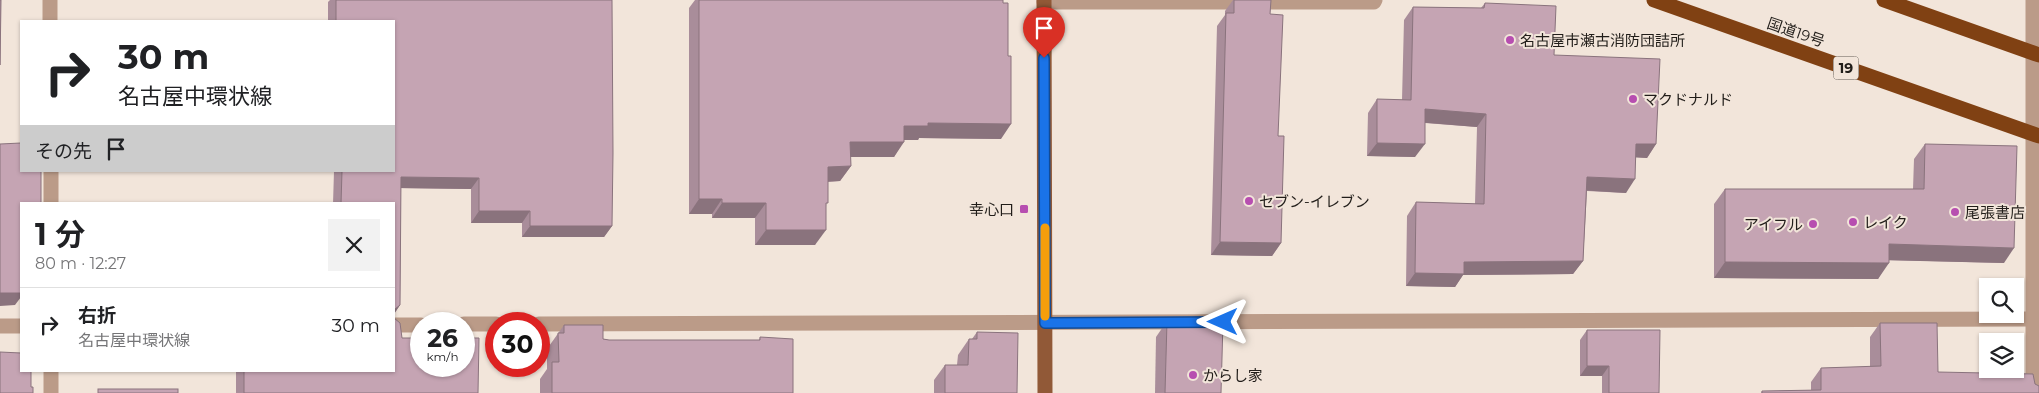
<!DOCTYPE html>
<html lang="ja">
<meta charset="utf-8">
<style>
:root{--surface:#fff;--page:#f2f2f2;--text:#202124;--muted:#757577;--line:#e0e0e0}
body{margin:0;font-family:Montserrat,"Noto Sans JP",sans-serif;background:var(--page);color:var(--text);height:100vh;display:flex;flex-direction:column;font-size:19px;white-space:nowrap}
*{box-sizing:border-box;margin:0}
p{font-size:16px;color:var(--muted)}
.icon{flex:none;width:28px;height:28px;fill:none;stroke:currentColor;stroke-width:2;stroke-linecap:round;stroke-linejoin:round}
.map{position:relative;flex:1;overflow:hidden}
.sheet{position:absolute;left:20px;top:202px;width:375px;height:170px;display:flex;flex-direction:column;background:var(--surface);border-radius:0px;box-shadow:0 1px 4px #0004}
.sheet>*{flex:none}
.guide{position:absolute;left:20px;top:20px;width:375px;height:152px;border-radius:0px;box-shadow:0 1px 4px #0004;background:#fff;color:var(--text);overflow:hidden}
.tools{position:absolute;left:1979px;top:278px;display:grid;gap:10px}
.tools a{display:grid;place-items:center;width:45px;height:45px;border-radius:0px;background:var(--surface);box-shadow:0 1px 4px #0004;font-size:25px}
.speed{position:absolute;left:410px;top:312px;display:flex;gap:10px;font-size:25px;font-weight:700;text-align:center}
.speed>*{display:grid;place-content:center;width:65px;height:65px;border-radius:50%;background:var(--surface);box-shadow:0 1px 4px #0004;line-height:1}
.speed small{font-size:12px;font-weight:400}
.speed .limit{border:8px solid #d22;background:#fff;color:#111}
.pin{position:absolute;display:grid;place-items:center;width:42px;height:42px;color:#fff;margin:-51px -21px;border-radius:50% 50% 50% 0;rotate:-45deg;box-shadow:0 0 5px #0007}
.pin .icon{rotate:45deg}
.me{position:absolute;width:55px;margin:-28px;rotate:270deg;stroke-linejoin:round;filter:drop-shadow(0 0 4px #0008)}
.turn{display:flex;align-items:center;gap:18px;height:105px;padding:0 15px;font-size:22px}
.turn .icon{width:65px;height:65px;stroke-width:2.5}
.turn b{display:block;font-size:35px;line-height:42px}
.then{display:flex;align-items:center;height:48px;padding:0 15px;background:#0003;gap:10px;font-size:19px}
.round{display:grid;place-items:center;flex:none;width:52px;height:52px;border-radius:0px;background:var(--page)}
.headline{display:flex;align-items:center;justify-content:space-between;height:85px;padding:0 15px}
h1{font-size:30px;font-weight:700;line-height:38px}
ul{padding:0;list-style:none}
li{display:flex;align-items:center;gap:15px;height:75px;padding:0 15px;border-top:1px solid var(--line)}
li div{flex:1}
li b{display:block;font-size:19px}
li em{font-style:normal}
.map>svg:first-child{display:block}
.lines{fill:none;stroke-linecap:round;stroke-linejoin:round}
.street{stroke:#bb9b88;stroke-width:15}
.primary{stroke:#915937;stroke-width:15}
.highway{stroke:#804113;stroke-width:15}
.wall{fill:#a98d9a}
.shaded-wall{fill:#8a737d}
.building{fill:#c5a4b3;stroke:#8a737d}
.route-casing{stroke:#114b97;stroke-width:12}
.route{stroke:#1a73e8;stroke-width:9}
.slow{stroke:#f59e0b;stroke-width:9}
.poi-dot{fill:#b74eb0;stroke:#f2e5da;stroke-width:2}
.labels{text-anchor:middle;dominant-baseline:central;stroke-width:4;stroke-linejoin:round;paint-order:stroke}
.shield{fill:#f2e5da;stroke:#605953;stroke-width:1}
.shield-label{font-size:14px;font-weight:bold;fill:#211d19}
.street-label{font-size:15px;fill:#211d19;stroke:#f2e5da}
.poi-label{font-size:15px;fill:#211d19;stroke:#f2e5da;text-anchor:start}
</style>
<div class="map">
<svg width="2039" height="393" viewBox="0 0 2039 393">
<rect width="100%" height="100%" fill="#f2e5da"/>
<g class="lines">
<g class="street">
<path d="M50 0V21"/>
<path d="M1044 2H1374L1375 0"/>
<path d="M51 171V204"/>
<path d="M464 324H496"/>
<path d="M539 324 2039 319"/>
<path d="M394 325H421"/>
<path d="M0 326H21"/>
<path d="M51 371V393"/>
<path d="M2033 393V0"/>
</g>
<path class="primary" d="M1044 0 1045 393"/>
<g class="highway">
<path d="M1654 0 2039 136"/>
<path d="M1884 0 2039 55"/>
</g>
</g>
<g class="wall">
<path d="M330 0H612V226L604 237H522V223H471V189L401 188 400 305 394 314V204H333L334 171H394V21H328V2Z"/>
<path d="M695 0H1003L1001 139 919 138 918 140H904L894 157H850L851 166 840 181 828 182 826 207 815 245H755V218H712V214H689V8Z"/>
<path d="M1233 0H1271L1270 14 1278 136 1281 243 1272 256 1211 255 1217 26 1225 15V11Z"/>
<path d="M1485 3 1554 55 1656 144 1647 158 1636 157 1626 193 1587 191 1583 261 1573 274 1463 275 1455 287 1406 286 1407 216 1416 202 1475 204 1477 127 1425 123 1415 157 1367 156 1368 113 1377 99 1402 100 1404 20 1413 7 1481 8Z"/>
<path d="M1925 144 2004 263 1889 260 1878 279 1714 278V204L1725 189H1913L1914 159Z"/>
<path d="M1167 321 1221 393H1155L1156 337Z"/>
<path d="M1880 323 1938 372 2035 384 2039 393H1761L1762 391 1811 390V382L1821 368 1870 367V337Z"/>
<path d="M564 325 603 339 609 340H759L760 337 793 393H540V379L547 369V349Z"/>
<path d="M1587 330 1659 393H1602V376H1580V340Z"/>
<path d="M977 332 1017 393H934V380L945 365H957L958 355 969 339H972Z"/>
<path d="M402 338 478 393H236V371H394Z"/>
</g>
<g class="shaded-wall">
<path d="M1425 109 1486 114 1477 127 1416 122Z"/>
<path d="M928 123 1011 124 1001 139 919 138 918 140H894L904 126Z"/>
<path d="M850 142H904L894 157H840Z"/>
<path d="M1377 143 1425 144 1415 157 1367 156Z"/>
<path d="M1636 144H1656L1647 158 1627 157Z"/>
<path d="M851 166 840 181 818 182 828 167Z"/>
<path d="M401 177 479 178 471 189 394 188Z"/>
<path d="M1587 177 1635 179 1626 193 1578 190Z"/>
<path d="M699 199H722L712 214H689Z"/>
<path d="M722 203H766L755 218H712Z"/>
<path d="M479 211H530L522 223H471Z"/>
<path d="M530 226H612L604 237H522Z"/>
<path d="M766 230H826L815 245H755Z"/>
<path d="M1220 242 1281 243 1272 256 1211 255Z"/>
<path d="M1889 244 2014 248 2004 263 1878 260Z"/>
<path d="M1583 261 1573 274 1463 275 1455 287 1406 286 1415 273 1464 262Z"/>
<path d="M1725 262 1889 263 1878 279 1714 278Z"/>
<path d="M0 293H21V297L15 305 0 306Z"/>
<path d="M400 305 394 314V309Z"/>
<path d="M1587 366H1609L1602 376H1580Z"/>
</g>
<g class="building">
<path d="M0 0H1L0 65Z"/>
<path d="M336 0H612L613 153 612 226H530V211H479V178L401 177 400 305 394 310V204H341L342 171H394V21H336Z"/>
<path d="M699 0H1003V3H1008V56H1011V124L928 123V126H904V142H850L851 166 828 167V203H826V230H766V203H722V199H699Z"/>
<path d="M1234 0H1271L1270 14 1283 15 1278 136H1284L1281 243 1220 242 1226 13H1234Z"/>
<path d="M1485 3 1556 6 1554 55 1660 59 1656 144H1636L1635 179 1587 177 1583 261 1464 262V274L1415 273 1416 202 1484 204 1486 114 1425 109V144L1377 143V99L1411 100 1413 7 1484 8Z"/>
<path d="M21 143V171H41V204H21V293H0V144Z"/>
<path d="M1925 144 2017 146 2014 248 1889 244V263L1725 262V189H1924Z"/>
<path d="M394 318 400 323 402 338H421V366H464V338H479L478 393H244V371H394Z"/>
<path d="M1167 321 1223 322 1221 393H1165Z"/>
<path d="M1880 323H1937L1938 372 2033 374 2035 384 2039 386V393H1762V391L1821 390V368L1881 366Z"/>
<path d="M564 325H603V339L609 340H760V337L793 339V393H552V362H559L558 333H564Z"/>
<path d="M1587 330H1660L1659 393H1609V366H1587Z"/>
<path d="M977 332 1018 333 1017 393H945V365H968L969 339H977Z"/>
<path d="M0 352 21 353V371H31V387H33V393H0Z"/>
<rect x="98" y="389" width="80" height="4"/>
</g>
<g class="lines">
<defs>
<path id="route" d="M1044 58 1045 323 1223 322"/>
</defs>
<use href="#route" class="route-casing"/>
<use href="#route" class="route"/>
<path class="slow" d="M1045 228V316"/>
</g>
<g class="poi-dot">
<circle cx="1510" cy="40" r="5"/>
<circle cx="1633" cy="99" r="5"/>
<circle cx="1249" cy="201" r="5"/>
<rect x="1019" y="204" width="10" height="10" rx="2.5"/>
<circle cx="1955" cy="212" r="5"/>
<circle cx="1853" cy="222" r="5"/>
<circle cx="1813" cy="224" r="5"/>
<circle cx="1193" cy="375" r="5"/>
</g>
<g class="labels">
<rect class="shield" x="1833.5" y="56.5" width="25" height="23" rx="4"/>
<g class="shield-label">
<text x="1846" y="68">19</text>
</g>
<g class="street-label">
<text transform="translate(1796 32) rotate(19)">国道19号</text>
</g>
<g class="poi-label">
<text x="1520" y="40">名古屋市瀬古消防団詰所</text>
<text x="1643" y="99">マクドナルド</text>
<text x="1259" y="201">セブン-イレブン</text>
<text x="1014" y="209" text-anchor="end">幸心口</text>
<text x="1965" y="212">尾張書店</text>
<text x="1863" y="222">レイク</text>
<text x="1803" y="224" text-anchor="end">アイフル</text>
<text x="1203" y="375">からし家</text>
</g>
</g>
</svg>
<div class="tools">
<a><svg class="icon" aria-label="search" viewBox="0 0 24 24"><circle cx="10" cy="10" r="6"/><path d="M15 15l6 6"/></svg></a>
<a><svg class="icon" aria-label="layers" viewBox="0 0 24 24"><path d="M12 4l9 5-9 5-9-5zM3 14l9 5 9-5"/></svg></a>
</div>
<div class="speed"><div>26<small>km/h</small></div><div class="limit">30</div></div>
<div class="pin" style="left:1044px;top:58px;background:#d93025"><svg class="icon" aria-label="arrive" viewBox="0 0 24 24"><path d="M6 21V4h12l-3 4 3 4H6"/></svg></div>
<svg class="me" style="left:1223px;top:322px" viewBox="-20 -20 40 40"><path d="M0-17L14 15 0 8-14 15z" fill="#1a73e8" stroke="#fff" stroke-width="4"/></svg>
<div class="guide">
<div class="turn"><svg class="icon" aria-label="right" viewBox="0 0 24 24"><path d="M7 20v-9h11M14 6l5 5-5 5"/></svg><div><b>30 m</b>名古屋中環状線</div></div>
<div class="then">その先<svg class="icon" aria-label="arrive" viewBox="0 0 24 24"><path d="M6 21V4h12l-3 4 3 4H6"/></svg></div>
</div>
<section class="sheet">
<div class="headline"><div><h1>1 分</h1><p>80 m · 12:27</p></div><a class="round"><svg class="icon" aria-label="close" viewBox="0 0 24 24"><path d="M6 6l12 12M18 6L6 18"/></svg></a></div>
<ul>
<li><svg class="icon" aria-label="right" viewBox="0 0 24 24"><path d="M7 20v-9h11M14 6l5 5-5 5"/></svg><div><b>右折</b><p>名古屋中環状線</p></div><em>30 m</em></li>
</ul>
</section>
</div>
